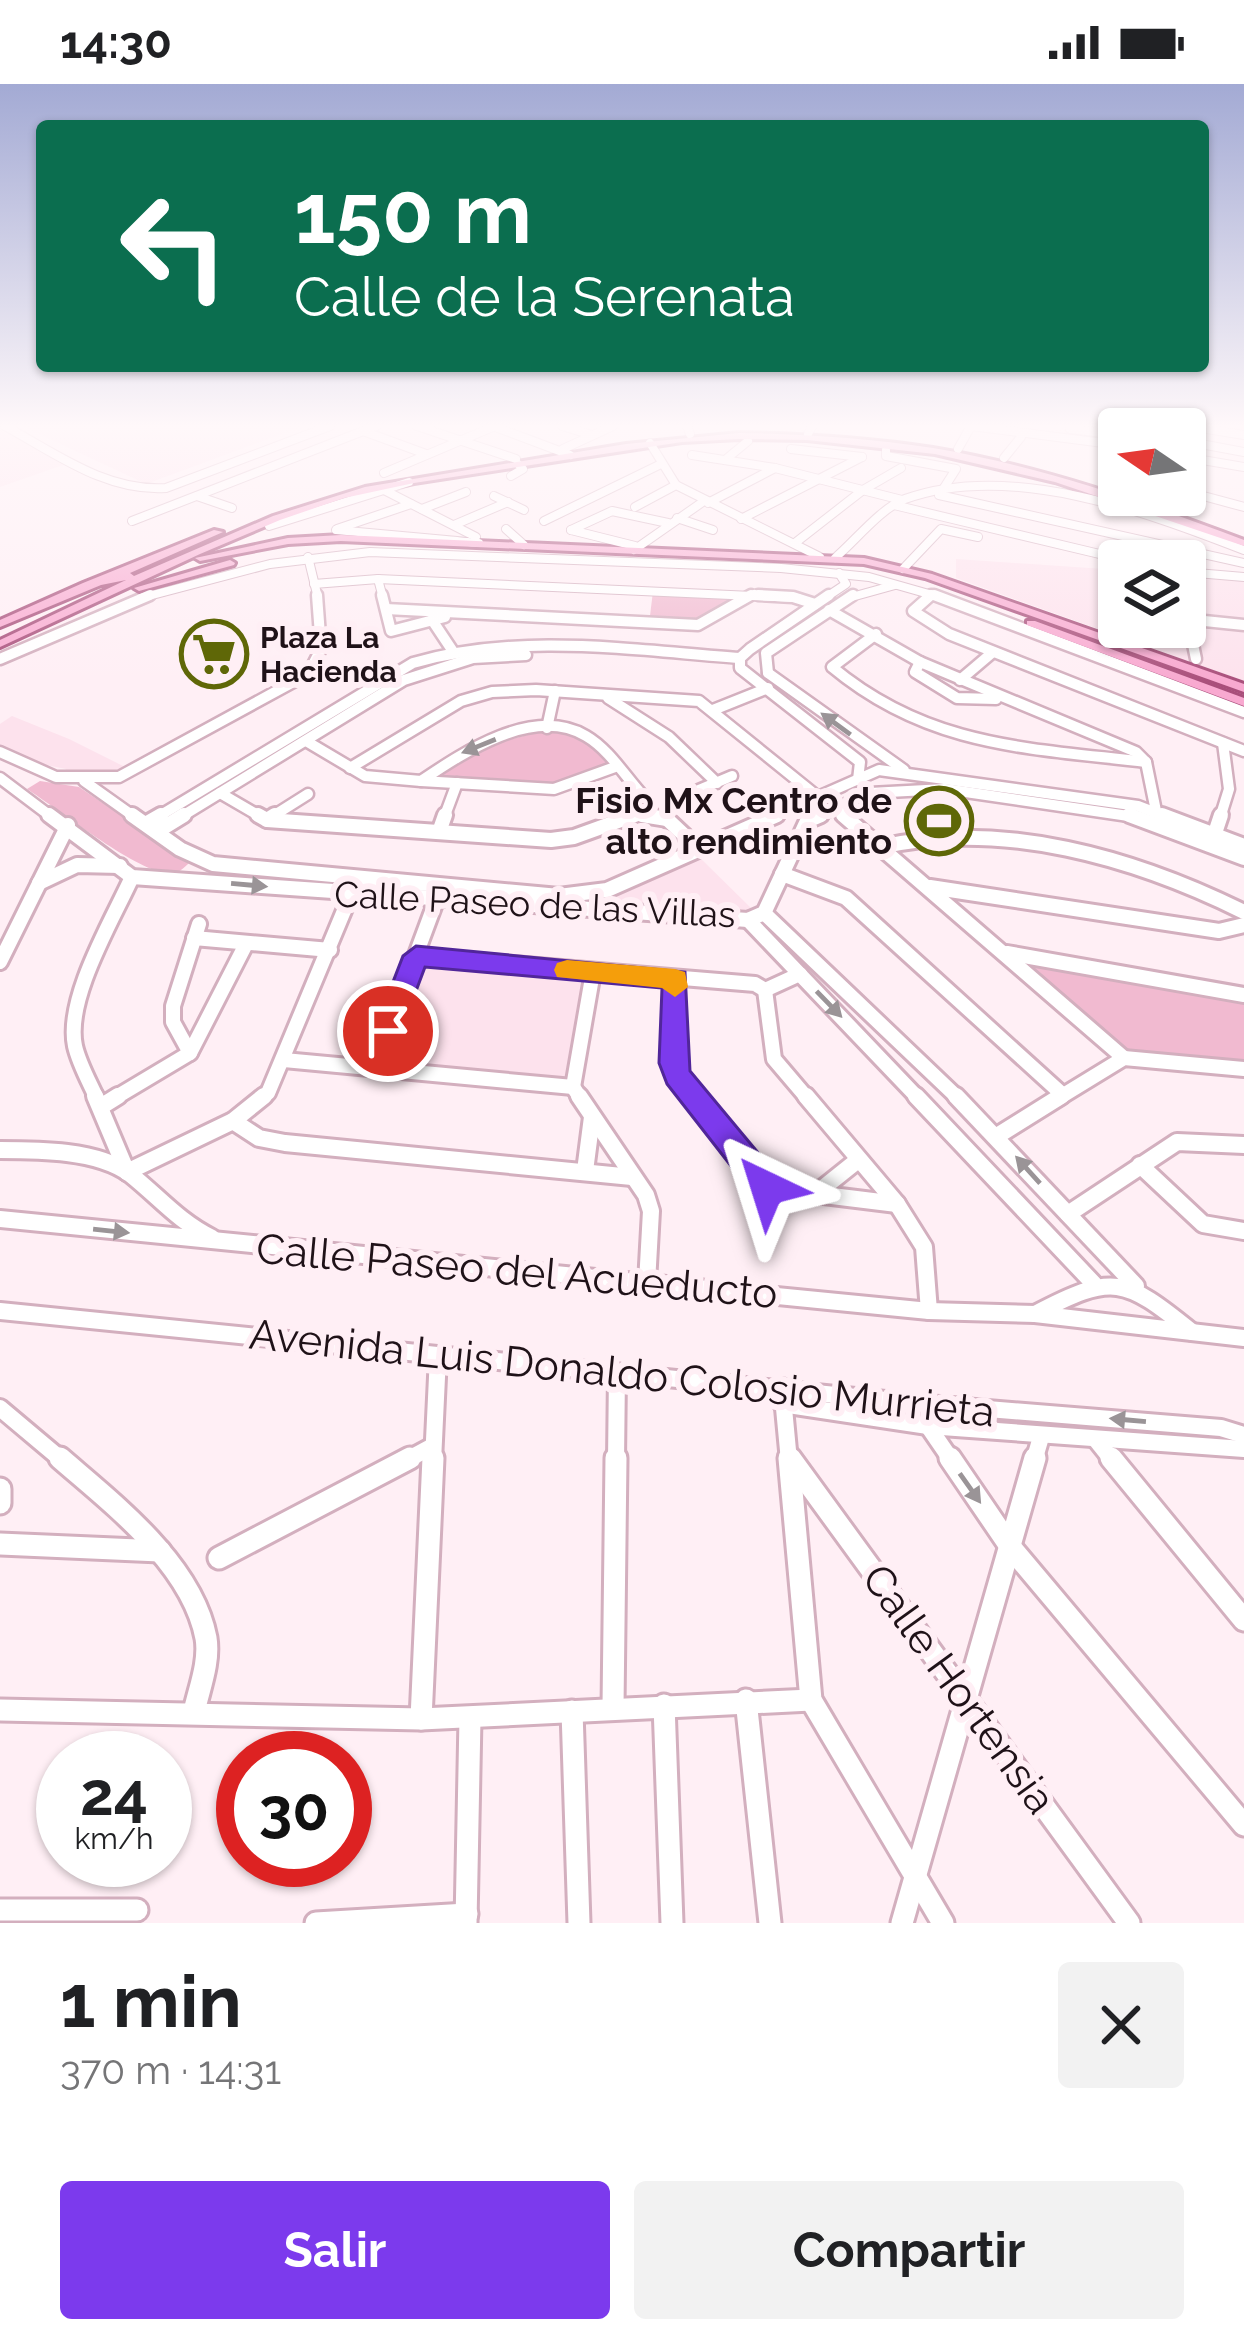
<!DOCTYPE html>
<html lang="es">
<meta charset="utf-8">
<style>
:root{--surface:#fff;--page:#f2f2f2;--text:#202124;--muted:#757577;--accent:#7c3aed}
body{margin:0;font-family:Raleway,sans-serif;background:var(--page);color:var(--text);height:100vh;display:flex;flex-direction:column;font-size:45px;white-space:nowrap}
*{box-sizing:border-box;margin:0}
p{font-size:39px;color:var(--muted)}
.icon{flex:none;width:66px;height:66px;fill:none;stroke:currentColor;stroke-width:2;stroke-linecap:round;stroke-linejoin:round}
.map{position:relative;height:1839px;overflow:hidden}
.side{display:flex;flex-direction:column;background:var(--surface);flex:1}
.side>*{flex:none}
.banner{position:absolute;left:36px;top:36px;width:1173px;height:252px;border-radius:12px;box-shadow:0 3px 9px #0004;background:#0b6e4f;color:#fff;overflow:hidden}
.needle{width:78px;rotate:283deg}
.buttons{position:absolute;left:1098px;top:324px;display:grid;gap:24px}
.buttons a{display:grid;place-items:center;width:108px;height:108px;border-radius:12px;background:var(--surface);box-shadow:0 3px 9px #0004;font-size:60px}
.speed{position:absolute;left:36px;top:1647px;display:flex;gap:24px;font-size:60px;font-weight:700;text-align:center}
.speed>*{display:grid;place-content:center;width:156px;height:156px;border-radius:50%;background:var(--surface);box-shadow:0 3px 9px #0004;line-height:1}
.speed small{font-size:30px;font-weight:400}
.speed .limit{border:18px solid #d22;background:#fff;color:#111}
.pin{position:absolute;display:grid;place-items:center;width:102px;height:102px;color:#fff;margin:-51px;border:6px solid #fff;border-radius:50%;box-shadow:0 3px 12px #0007}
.me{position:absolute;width:132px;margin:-66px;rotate:319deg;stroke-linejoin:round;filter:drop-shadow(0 0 9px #0008)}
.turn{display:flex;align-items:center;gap:42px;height:252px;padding:0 60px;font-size:54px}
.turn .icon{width:156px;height:156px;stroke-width:2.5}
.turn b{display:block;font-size:84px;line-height:102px}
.round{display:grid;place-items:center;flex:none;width:126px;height:126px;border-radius:12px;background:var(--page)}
.overview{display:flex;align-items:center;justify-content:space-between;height:204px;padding:0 60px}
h1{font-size:72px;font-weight:700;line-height:90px}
.primary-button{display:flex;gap:24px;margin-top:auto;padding:24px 60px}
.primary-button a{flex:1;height:138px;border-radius:12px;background:var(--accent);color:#fff;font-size:48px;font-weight:700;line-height:138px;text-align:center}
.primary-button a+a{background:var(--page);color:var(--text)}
.status{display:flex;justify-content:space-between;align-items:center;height:84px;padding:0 60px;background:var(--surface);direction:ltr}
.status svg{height:33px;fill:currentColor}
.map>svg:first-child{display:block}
.built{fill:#fde2ed}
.green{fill:#f1bad0}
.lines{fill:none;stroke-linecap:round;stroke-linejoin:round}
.minor-far4-casing{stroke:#d3afbe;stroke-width:10}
.minor-far3-casing{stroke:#d3afbe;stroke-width:15}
.minor-far2-casing{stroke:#d3afbe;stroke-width:20}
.minor-far1-casing{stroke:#d3afbe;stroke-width:22}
.minor-casing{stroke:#d3afbe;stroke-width:27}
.major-casing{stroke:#a94f7b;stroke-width:6}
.minor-far4{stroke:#fff;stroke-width:8}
.minor-far3{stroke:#fff;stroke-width:10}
.minor-far2{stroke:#fff;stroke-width:14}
.minor-far1{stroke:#fff;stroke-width:16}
.minor{stroke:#fff;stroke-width:21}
.major{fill:#f8a9d0;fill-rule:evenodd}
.oneway{fill:#9a9497}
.route{fill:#7c3aed;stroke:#51269a;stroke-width:3}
.slow{fill:#f59e0b}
.labels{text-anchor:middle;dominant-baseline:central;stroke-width:12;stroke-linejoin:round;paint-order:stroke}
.far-poi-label{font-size:30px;font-weight:bold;fill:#1f1218;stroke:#ffeff5;text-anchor:start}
.poi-label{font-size:36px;font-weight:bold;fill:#1f1218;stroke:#ffeff5;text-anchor:end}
.street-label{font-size:36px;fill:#1f1218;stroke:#ffeff5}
.near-street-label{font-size:42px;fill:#1f1218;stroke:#ffeff5}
</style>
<div class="status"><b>14:30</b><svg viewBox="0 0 49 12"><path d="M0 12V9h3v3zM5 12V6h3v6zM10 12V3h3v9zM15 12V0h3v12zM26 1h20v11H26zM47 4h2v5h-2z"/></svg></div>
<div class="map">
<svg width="1244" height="1839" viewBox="0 0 1244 1839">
<rect width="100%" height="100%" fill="#ffeff5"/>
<g class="built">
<path d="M22 342H304L146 400Z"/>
<path d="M0 346 69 379 0 403Z"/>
<path d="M956 475 1119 486V543H1185V491L1244 495V597L956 494Z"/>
<path d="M12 632 69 655 127 684 100 691 62 690 66 685 27 677 0 663V640Z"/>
<path d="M697 771 755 828 745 832 618 824 611 808Z"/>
<path d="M421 879 587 893 568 995 387 978Z"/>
</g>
<g class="green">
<path d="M653 507 743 512 705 536 650 532Z"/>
<path d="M543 647 584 653 611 682 557 703 435 694 477 664Z"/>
<path d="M40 697 79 703 190 778C183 785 177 791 166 789 133 785 58 725 27 705Z"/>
<path d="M1017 877 1244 913V979L1126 969Z"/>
</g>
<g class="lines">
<defs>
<g id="minor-far4">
<path d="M5 342C55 369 106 408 166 404L330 342"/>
<path d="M417 342 516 375"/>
<path d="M493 342 570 371"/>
<path d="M562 342 592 351"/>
<path d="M687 342 690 350"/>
<path d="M971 342 1119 361"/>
<path d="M1130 342 1155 345"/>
<path d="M1189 342 1244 351"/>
<path d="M1070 345 1119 351"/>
<path d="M363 347 426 370"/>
<path d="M808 350 812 342"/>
<path d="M1185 357 1244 368"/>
<path d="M650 359 676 401 820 473"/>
<path d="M563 365 613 342"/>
<path d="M791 365 862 373"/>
<path d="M958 365 971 342"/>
<path d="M886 366V372L956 385 942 407"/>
<path d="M692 371 775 384 902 416"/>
<path d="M1185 373 1244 383"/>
<path d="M1004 374 1021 353"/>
<path d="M725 376 748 357"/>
<path d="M384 389 495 342"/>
<path d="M511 392 523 385 518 380"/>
<path d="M384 406 476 453"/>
<path d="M1185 407 1244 423"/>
<path d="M939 411 1244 479"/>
<path d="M197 412 232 424"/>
<path d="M494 412 524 426"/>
<path d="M1171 414 1175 411"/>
<path d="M708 419 775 384"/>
<path d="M894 421 1129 477"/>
<path d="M635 423 676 401"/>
<path d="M422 425 466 408"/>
<path d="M677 434 713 446"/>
<path d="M741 435 862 373"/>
<path d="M132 437 376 342"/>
<path d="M544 437 661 380"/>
<path d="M454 441 508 418"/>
<path d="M269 442 409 398"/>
<path d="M337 445 411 420"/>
<path d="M506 445 524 461"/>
<path d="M336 446 479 459"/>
<path d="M571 446 612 427 668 439"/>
<path d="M571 446 635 462"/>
<path d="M795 459 863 406 901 384"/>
<path d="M634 466 704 417"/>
<path d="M308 473 318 514"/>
<path d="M835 474C855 457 881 424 905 415 1010 377 1146 428 1244 466"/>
<path d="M903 485 941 445 978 453"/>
<path d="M1185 488 1244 493"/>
<path d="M378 495 383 514"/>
<path d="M314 500 378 495 798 514"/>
<path d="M141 514 270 480 370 468 781 484 869 493 943 514"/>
<path d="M746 514 754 510"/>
<path d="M825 514 846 500 839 489"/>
<path d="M848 514 895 501"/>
<path d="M928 514 932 511"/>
</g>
<g id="minor-far3">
<path d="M382 511 391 547 445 533"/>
<path d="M758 511 793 513 815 520"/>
<path d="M829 511 750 565 740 574V584L860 678 858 696"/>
<path d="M931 511 913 527 949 550 1244 667"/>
<path d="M934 511 1244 628"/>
<path d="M1185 522 1196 575"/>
<path d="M386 525 698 541 751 511"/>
<path d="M829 526 920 578 1136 668 1146 678 1156 727"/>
<path d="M1113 526 1119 527"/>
<path d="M1185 535 1244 541"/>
<path d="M432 536 452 566"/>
<path d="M876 550 832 583C928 663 1027 664 1146 678"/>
<path d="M0 575 150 511"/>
<path d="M920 578 915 588 957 614 996 615"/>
<path d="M768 589 904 686"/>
<path d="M768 589 766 569 853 511"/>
<path d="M960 596 993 568"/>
<path d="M608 614 669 653 717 699"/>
<path d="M713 626 768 604"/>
<path d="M547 644 555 607"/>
<path d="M306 657 365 692 421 697 554 705 615 683"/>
<path d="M0 668 56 693H119L308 590 321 565 317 511"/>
<path d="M350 684 461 617 492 608 536 606 699 617 818 713"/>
<path d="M0 694 53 734"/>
<path d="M84 697 136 734"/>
<path d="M421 697C464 668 534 621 586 652 610 666 626 694 645 714"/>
<path d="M220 709 263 734"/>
<path d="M833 722 847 734"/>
<path d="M156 734 413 579C520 548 631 566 740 574"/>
<path d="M179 734 404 596 473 574 526 571"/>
<path d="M270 734 308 710"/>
<path d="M444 734 457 699"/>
<path d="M626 734 637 730 660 734"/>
<path d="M667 734 670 718 732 692"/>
<path d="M770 734 879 686 1138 722 1169 734"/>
<path d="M814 734 870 709 945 705 1142 734"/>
<path d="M1220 734 1229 705 1223 659"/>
</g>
<g id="minor-far2">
<path d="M49 731 132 793 748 836 764 829 807 737 821 731"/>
<path d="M132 731 180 765 213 780 559 812 607 806 777 731"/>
<path d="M258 731 267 736 551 756 574 753 635 731"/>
<path d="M642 731 667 735"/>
<path d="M843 731 1124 974"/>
<path d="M1129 731 1244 774"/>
<path d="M1162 731 1244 762"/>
<path d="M667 735 699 765"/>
<path d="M267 736 275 731"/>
<path d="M147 739 161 731"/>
<path d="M158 747 184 731"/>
<path d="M439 748 445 731"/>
<path d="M1215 749 1221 731"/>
<path d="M880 763C1002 735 1135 774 1244 828"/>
<path d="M782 790 846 814 1063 1011"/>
<path d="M39 799 77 781 120 782"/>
<path d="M930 803 1219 847 1244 841"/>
<path d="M764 829 959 1015"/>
<path d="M748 836 919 1015"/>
<path d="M194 854 330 866"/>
<path d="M1007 869 1244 911"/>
<path d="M416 872 755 900 765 906 800 890"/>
<path d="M0 878 68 741"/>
<path d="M675 895 673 979 697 1015"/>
<path d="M765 906 774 975 808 1015"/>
<path d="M190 969 173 938V922L199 840"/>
<path d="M284 976 573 1003"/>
<path d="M374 984 436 817"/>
<path d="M573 1003 581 1015"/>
<path d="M573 1003 593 888"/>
<path d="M97 1015C90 999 79 980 75 962 65 915 112 837 132 793"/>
<path d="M113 1015 190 969 246 860"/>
<path d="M260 1015 268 1009 351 810"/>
<path d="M1057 1015 1124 974 1244 985"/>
</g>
<g id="minor-far1">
<path d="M95 1012 127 1088"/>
<path d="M579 1012 646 1111 651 1127 647 1199"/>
<path d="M694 1012 767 1104 897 1120"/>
<path d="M806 1012 897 1120 924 1163 929 1227"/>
<path d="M916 1012 1094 1200"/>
<path d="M956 1012 1136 1202"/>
<path d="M102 1022 118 1012"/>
<path d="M233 1037 259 1054 285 1059 632 1093"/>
<path d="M997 1052 1061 1012"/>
<path d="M0 1066C38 1066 98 1066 130 1090 159 1113 178 1137 212 1154"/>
<path d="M1140 1081 1203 1140 1244 1147"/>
<path d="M585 1087 592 1033"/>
<path d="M127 1088 233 1037 264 1012"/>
<path d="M813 1112 858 1076"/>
<path d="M1068 1130 1177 1058 1244 1061"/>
<path d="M0 1135 929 1227 1035 1230 1244 1254"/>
<path d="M0 1227 915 1319 1221 1344 1244 1351"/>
<path d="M1035 1230C1113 1189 1124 1193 1192 1248"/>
<path d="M782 1303 789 1377"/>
<path d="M782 1320 928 1342 1244 1365"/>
<path d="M0 1324 63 1377"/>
<path d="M928 1342 952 1377"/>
<path d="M1097 1357 1113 1377"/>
<path d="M789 1373 792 1377"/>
<path d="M405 1377 431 1363"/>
<path d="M433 1377 438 1272"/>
<path d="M616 1377 617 1288"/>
<path d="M1034 1377 1041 1353"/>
</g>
<g id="minor">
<path d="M60 1374C113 1420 192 1480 206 1554 210 1578 199 1605 194 1628"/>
<path d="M789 1374 811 1616 943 1839"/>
<path d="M790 1374 1129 1839"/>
<path d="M950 1374 1012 1465 1244 1741"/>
<path d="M1111 1374 1244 1536"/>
<path d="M0 1405V1419"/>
<path d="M0 1460 160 1467"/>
<path d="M219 1474 410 1374"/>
<path d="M746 1616 770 1839"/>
<path d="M664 1621 672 1839"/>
<path d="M613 1623 616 1374"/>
<path d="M0 1626 421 1635 811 1616"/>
<path d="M572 1627 579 1839"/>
<path d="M421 1635 433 1374"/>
<path d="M0 1826H137"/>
<path d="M316 1839 467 1830"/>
<path d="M466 1839 470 1634"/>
<path d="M902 1839 1035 1374"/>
</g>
<g id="major">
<path d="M739 349C804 350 868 354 933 364 1040 382 1143 418 1244 456V462L1055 398 935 370 807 356 739 355 682 358 414 399 344 414 280 436 200 470 0 563V556L126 496 101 501 0 543V536L83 499 214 446 223 448 130 489 134 492 273 432 365 403 626 360Z"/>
<path d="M341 451 864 474 932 490 1244 600V608L925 494 864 480 341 457 288 460 200 477 195 474 288 454Z"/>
<path d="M230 476 235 479 234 481 139 507 134 504Z"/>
<path d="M1027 537H1035L1244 614V622L1027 541Z"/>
</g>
</defs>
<use href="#minor-far4" class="minor-far4-casing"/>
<use href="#minor-far3" class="minor-far3-casing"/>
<use href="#minor-far2" class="minor-far2-casing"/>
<use href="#minor-far1" class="minor-far1-casing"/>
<use href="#minor" class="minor-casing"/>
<use href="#major" class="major-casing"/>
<use href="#minor-far4" class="minor-far4"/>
<use href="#minor-far3" class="minor-far3"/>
<use href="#minor-far2" class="minor-far2"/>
<use href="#minor-far1" class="minor-far1"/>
<use href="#minor" class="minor"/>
<use href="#major" class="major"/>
</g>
<defs><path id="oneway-solid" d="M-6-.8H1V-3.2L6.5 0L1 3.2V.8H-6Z" transform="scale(3)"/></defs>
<g class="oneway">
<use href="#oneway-solid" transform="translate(836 640) rotate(-144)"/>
<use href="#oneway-solid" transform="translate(479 662) rotate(158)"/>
<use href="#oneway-solid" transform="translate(249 801) rotate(5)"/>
<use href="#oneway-solid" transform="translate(829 920) rotate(46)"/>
<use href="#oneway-solid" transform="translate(1028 1086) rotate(-132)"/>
<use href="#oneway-solid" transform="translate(111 1147) rotate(6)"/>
<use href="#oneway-solid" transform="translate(1128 1336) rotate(-175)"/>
<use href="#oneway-solid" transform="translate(970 1404) rotate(55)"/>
</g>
<linearGradient id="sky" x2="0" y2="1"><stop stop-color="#a3aad4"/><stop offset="0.57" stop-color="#fff8fa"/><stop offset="1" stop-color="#fff8fa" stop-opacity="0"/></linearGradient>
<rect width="1244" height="600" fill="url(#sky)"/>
<path class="route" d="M416 862 685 888 690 987 779 1094 783 1104 779 1114 767 1118 756 1114 667 1000 659 979 662 904 425 883 398 955H378L374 947 403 872Z"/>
<path class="slow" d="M567 876 675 885 685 888 688 903 675 913 662 904 557 893 554 886 557 879Z"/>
<defs>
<symbol id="supermarket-ring" viewBox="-11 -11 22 22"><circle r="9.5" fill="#ffeff5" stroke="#5f6707" stroke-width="1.5"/><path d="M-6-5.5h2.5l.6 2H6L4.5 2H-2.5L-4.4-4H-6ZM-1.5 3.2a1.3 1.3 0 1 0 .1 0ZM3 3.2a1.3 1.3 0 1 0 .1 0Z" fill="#5f6707"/></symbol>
<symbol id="stadium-ring" viewBox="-11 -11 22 22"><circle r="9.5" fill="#ffeff5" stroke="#5f6707" stroke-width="1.5"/><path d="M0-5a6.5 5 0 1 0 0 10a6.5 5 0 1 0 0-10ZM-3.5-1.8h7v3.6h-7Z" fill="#5f6707"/></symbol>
</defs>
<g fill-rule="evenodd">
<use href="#supermarket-ring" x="176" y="532" width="76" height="76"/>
<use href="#stadium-ring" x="901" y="699" width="76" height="76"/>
</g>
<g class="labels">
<g class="far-poi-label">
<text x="260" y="553">Plaza La<tspan x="260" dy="34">Hacienda</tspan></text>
</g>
<g class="poi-label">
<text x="892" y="716">Fisio Mx Centro de<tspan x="892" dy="41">alto rendimiento</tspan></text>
</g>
<g class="street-label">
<text transform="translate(535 820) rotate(3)">Calle Paseo de las Villas</text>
</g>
<g class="near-street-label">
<text transform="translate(517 1187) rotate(5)">Calle Paseo del Acueducto</text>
<text transform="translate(622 1289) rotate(6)">Avenida Luis Donaldo Colosio Murrieta</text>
<text transform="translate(959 1605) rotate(54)">Calle Hortensia</text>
</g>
</g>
</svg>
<div class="buttons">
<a><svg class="needle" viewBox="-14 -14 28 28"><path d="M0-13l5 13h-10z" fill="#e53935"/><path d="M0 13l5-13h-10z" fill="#757577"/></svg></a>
<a><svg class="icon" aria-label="layers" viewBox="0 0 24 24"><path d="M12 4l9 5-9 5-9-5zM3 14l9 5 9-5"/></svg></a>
</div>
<div class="speed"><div>24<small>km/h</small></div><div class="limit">30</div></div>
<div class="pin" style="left:388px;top:947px;background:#d93025"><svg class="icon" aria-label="arrive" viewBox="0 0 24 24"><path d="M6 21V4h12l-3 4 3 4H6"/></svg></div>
<svg class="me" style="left:767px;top:1104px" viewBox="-20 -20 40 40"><path d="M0-17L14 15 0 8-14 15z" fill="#7c3aed" stroke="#fff" stroke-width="4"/></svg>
<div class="banner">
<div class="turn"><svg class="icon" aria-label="left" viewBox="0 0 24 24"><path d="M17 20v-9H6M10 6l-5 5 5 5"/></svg><div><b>150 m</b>Calle de la Serenata</div></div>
</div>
</div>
<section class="side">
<div class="overview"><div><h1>1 min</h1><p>370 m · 14:31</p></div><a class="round"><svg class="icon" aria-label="close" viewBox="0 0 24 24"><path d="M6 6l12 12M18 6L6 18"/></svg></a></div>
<div class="primary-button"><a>Salir</a><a>Compartir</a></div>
</section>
